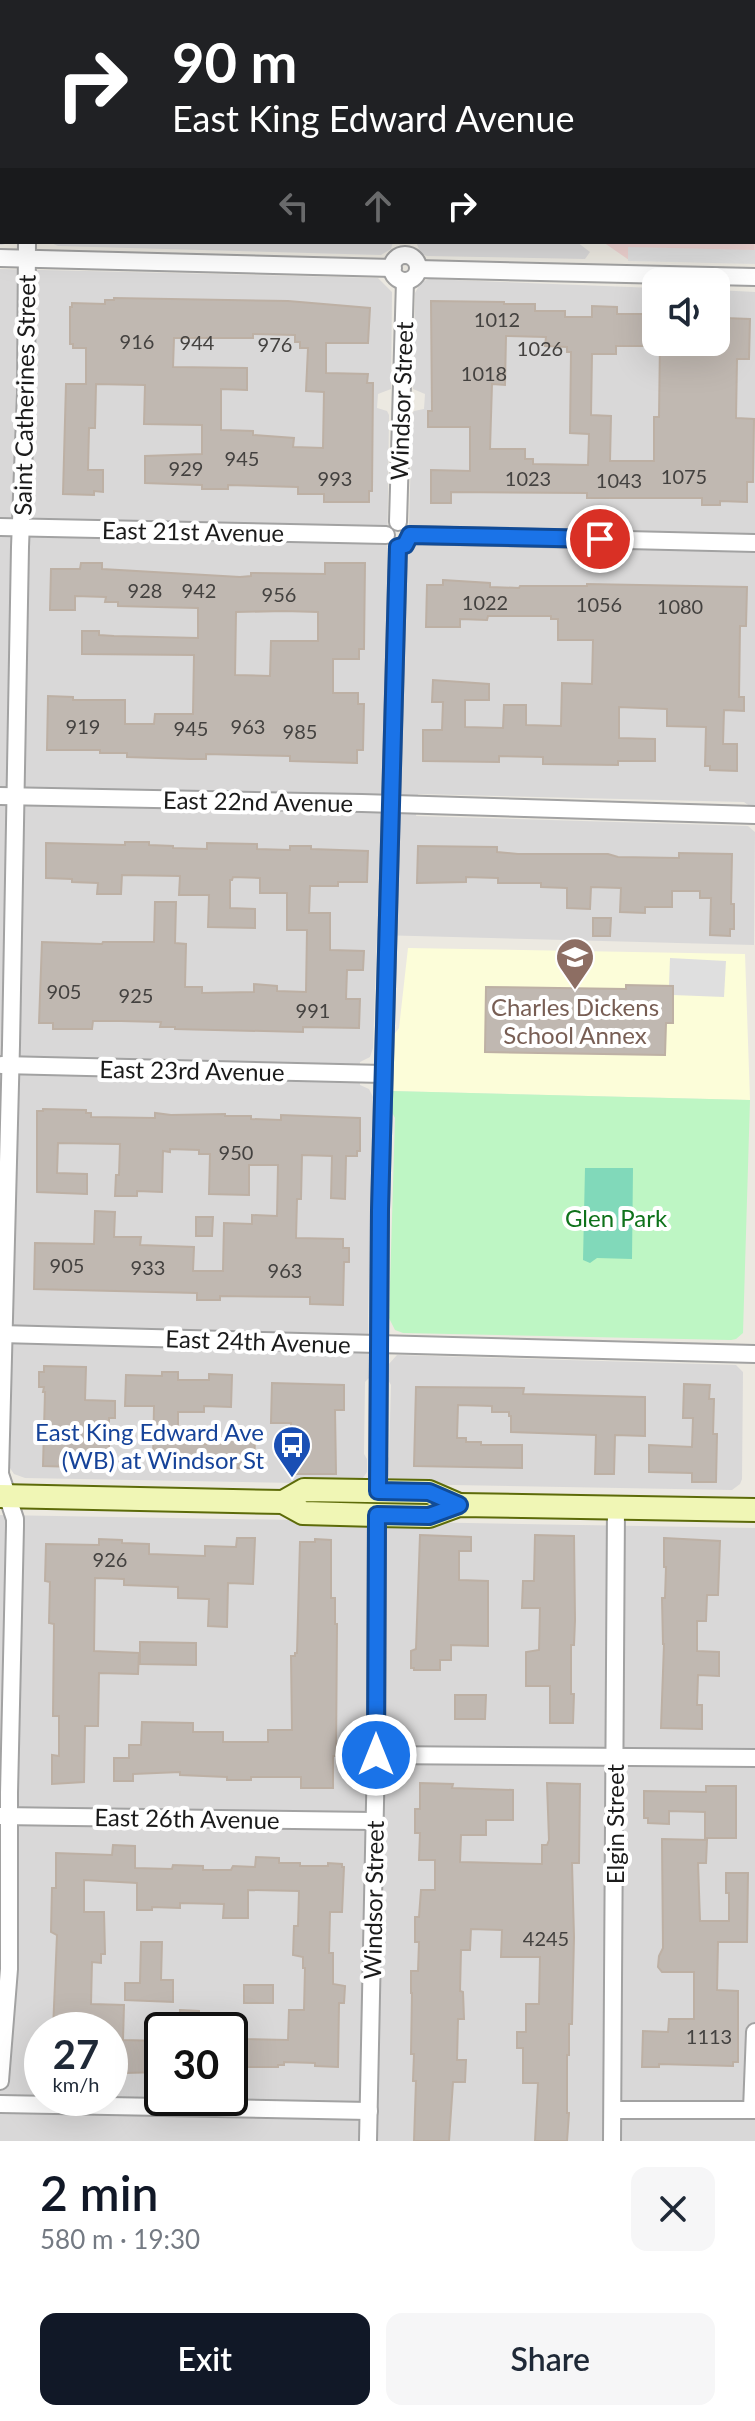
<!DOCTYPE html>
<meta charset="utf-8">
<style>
:root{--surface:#fff;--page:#f6f6f7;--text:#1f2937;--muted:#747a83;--accent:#111827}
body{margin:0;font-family:Lato,sans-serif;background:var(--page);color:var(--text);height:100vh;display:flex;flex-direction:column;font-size:30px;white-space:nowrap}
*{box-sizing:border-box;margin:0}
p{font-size:26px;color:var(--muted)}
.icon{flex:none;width:44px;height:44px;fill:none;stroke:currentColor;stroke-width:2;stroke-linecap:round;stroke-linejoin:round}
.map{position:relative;height:2141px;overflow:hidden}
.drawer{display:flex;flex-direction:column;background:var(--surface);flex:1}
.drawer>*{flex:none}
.banner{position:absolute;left:0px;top:0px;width:756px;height:244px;box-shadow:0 8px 32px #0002;background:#202124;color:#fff;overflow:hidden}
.controls{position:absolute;left:642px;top:268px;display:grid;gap:16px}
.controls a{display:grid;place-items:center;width:88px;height:88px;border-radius:16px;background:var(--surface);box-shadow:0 8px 32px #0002;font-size:40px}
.speed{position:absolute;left:24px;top:2012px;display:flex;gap:16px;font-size:40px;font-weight:700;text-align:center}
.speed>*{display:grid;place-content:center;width:104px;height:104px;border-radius:50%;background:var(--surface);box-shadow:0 8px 32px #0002;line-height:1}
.speed small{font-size:20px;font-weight:400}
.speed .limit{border:4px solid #111;border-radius:12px;background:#fff;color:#111}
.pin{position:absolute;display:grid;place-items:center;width:68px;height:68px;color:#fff;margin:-34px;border:4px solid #fff;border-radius:50%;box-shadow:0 2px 8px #0007}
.me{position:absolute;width:88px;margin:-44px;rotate:0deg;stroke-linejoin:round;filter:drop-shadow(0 0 6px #0008)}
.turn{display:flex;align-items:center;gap:28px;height:168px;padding:0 40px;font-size:36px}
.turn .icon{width:104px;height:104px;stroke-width:2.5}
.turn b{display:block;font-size:56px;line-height:68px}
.lanes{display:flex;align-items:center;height:76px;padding:0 40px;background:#0003;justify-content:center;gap:40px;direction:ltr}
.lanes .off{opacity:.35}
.round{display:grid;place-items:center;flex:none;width:84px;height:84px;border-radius:16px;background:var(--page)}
.overview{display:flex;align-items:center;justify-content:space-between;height:136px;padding:0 40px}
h1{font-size:48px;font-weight:600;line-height:60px;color:var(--accent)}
.button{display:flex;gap:16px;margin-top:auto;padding:16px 40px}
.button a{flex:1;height:92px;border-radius:16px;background:var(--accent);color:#fff;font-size:32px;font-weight:600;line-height:92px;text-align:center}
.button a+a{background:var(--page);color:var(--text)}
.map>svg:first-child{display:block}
.residential{fill:#d9d8d8;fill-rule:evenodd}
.commercial{fill:#edd2d0}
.education{fill:#fcfdd9}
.park{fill:#bef6c4}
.pitch{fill:#81d9ba}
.parking{fill:#dfdfdf}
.building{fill:#c0b8b1;stroke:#bdb0a4;stroke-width:2;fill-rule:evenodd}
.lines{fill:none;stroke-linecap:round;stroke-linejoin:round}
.street-casing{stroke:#a2a2a2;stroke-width:20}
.secondary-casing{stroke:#5d6b09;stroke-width:26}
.primary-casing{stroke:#8c6406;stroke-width:28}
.street{stroke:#fff;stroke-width:16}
.secondary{stroke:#f0f6b5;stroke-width:22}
.primary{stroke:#f7d29b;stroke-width:24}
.route-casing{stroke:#114b97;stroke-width:20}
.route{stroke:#1a73e8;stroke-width:14}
.labels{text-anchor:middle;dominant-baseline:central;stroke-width:8;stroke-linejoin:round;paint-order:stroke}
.number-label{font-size:20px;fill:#444240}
.street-label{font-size:24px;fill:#1b1b1b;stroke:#fff}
.education-label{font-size:24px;fill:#785e54;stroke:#fff}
.park-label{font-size:24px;fill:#0f721b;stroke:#fff}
.transit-label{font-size:24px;fill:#164399;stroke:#fff;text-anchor:end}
</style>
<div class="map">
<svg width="755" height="2141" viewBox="0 0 755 2141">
<rect width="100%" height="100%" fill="#ece9e1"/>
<g class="residential">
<path d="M0 2H2V242H10L2 245H0Z"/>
<path d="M49 242H393L391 249 381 255 58 246Z"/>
<path d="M416 242H577L590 252 585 259 427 256 421 254Z"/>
<path d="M0 269 378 278 392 292 391 389 378 394 377 408 387 411 389 415 387 569 408 565 412 414 414 411 424 409 425 394 413 389 415 293 421 282 429 279 656 288V342H716V290L755 292V810L744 802 418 794 416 816 748 826 755 832 754 945 377 935 373 1048 370 1057 360 1062V1085L369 1089 373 1097 368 1316 369 1378 365 1382 364 1454 367 1459V1472L360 1482 352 1484 25 1478 14 1474 10 1468 13 1309 0 1308Z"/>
<path d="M397 1355 736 1365 743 1372 742 1479 740 1484 732 1490 395 1484 390 1480 385 1467 389 1456 391 1385 387 1378 388 1365Z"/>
<path d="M0 1515 755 1528V2141H0ZM42 2030H110V2098H42ZM162 2030H230V2098H162Z"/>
</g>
<g class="commercial">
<path d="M559 0H755V138L754 2H562Z"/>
<path d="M754 209 755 263 629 260 603 242H754Z"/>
</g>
<path class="education" d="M408 948 745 954 750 1100 392 1091 393 1036 399 1028Z"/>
<path class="park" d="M392 1091 750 1100 743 1333 736 1339 731 1340 403 1333 395 1330 389 1318 395 1118 392 1112Z"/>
<path class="pitch" d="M585 1168H633L632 1259 597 1258 590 1263 583 1260Z"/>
<g class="parking">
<path d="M628 247 755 250V264L628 261Z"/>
<path d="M670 958 726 961 724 997 673 995V986H669Z"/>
</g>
<g class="building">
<path d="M114 298 288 301 370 308 368 343H326V373L368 374 367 383H373L372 491H369V502H324V494H298V487L228 485V489H202V485L145 483V456L202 454V425L144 424 145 385 96 384 95 428H89L88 470H103V492L94 491V495L63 494 66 384H86V348H73V344H70V307H72V303L105 304V300H114ZM253 334 295 335V342H300V348H308L306 391 324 392 323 448 293 447 294 438 253 435V431L221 430V389L247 390V368L173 367 174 338H253Z"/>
<path d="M431 301 504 302V304H535V311H565V317H592V306L617 307V314H656V346H616V354H592L591 415 611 416 610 461H654V417H659L660 342H725V318L750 319 749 359H737L736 418 754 419 753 482H747V502L720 501V505H702V498H587V493L451 492V503H431V470L470 471V427H428V411H432ZM506 336 546 337 545 346 567 347V352H571L570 433 589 434 588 465 533 464V459H525V449H490L492 384 505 385Z"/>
<path d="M81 563H102V569L240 577 251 576V573L325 574V563H365L364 649H359V659H333V693H358V704H364L363 750H357V763L290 761V756L206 754V759H190L127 757V753H100V750H47L48 696 73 697V700H125V724H154L155 714H193L194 655 82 654V631H99V635L114 636 198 638V608L118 606V602H105L106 597 75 596V610H50L51 569H80ZM284 611 318 612V641H271L270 676 235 675 236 612Z"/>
<path d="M443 580 490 583V587L519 588 520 586H587V584L747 587 746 626H740L739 697H744V711L724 710 723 744H737V771L710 770V766H705L706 727 667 726V709L619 707V738L655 739V761H618V765L543 764V757L499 756V762L423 761V730H442L443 702H432L433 680 489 684V700H465V727L503 728 504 705H526V725L561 726 562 683 592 684 593 640H558V619H551V616H488L487 620 460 619V627H426L427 585H443Z"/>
<path d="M125 842H149V845L173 846V848L207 849V843L257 844V849L290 850V846H311V849L368 851 367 882H338V886H310L309 913H330V950L364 951 363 970H347L346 999H360L359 1028 303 1027V1032L175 1029V1027H160L161 1022 121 1021H93L92 1029H53V1023H39L42 942 102 944 103 942H154L155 902H176L175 943 186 944 185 987H202V993L254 992V984L277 986V991L306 992 307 930H287V893H260V878L233 877 232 880H230V908L255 909V928L208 927 209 895H179L180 876 122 875 121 894H97L98 883 72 882V879L46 878V843L125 845Z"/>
<path d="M418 846 497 847V852L518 854H608L618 857 679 858V853L732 854 731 904H734V929H730V936L710 935 711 898H700V891H672V907H645V913L620 912 621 888 591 887 590 909 567 908V888L541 887V883H498V878L466 877V882L417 883Z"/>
<path d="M593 918H611L610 936H593Z"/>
<path d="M626 985 673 986V1023H666L665 1055 485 1052 486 987 626 989Z"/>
<path d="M43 1109 86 1110V1113H91V1117L155 1118V1113L171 1115 225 1114V1116H251V1119L281 1120V1115L360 1118V1151H357V1156H346L345 1199 331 1198 332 1156 302 1155 301 1199H297L296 1238 343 1239V1248H349V1262H344L343 1305 310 1304V1297L220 1296V1300H197V1293L34 1289 35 1243 94 1244 95 1211 115 1212 114 1237H141L140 1245 194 1247 193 1271H223L224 1223 252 1224V1215L277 1216 278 1165H249V1195L209 1194 210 1154H199V1150L170 1149V1152L163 1151 162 1192 137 1191V1196H115L116 1175H119L120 1144 58 1143 57 1173 87 1174V1194L37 1192V1111H43Z"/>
<path d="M196 1217H213L212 1236H196Z"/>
<path d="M44 1366 86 1367 85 1400 115 1401V1418H109V1454L85 1453 84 1457H76V1467L43 1466 45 1392H43L44 1387H39V1372H44Z"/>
<path d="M162 1372H178V1380H209V1374L232 1375 231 1407 204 1406V1412H178V1443L206 1444 207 1437H255L254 1469 164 1465V1462L153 1461 154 1406H125L126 1375 162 1376Z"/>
<path d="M272 1383 344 1385V1410H335L336 1474H294V1465H290L291 1423H271Z"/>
<path d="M684 1384 710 1385 709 1399H714L713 1434H717L716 1482H692V1473L649 1472V1445L692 1447 693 1418H683Z"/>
<path d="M416 1387 524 1388 523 1394 645 1397V1436L615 1435 614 1474H595L596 1435 511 1432V1416H509V1412H492V1406L458 1405 457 1438H466V1442H481V1445H522V1468L414 1466Z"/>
<path d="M420 1535 471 1537V1551H459V1580L488 1581V1646L451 1645V1660H440V1670H414V1668H411V1651L416 1649Z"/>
<path d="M535 1535 574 1536 575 1620 574 1645H571V1694H574L573 1723H550V1686H526V1652L539 1650 540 1608H522L523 1581H534Z"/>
<path d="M237 1538H255L253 1584 228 1583 227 1627 208 1626 209 1599 178 1598V1587L124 1585V1579L95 1578 94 1651 139 1653 138 1674 99 1673 98 1726H85L84 1782 52 1784V1755L59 1756V1716H53L54 1624 49 1623 50 1582 45 1581 46 1544 99 1545V1539L122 1540V1543L149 1544V1554L205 1556V1546L236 1547Z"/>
<path d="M664 1538 720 1541 718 1595H707L706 1621H697V1651L719 1652V1676L698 1675 697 1705H702V1729L661 1728 664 1644H663L662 1598H665L666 1567H664Z"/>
<path d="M315 1539 331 1540V1598H335V1624H337L336 1756H333V1788H301V1777H251V1780H227V1777L180 1775V1772L133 1774V1781H114V1758H129V1745H141L142 1722 193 1723V1732H223V1742H268V1730H292L291 1656H295V1653H297L300 1542H315Z"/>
<path d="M140 1642 196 1643V1665L140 1664Z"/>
<path d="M455 1695H486L485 1719H455Z"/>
<path d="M420 1783 453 1784 452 1788 513 1790V1820H486V1835H461L460 1862 542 1864V1845H547L549 1840 547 1783 580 1784 579 1863H572L574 1937 572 2024H569V2055H567V2113H569L567 2141H535L538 2083H523V2048H517V2032H526V2004H539L540 1957H501L502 1930 471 1929 470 1950H461L460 1991 463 1992 464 2019H458L457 2060H466L465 2082H453L449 2141H414L416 2081H413L414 2054H411L412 1993H411V1971H418L419 1942H415V1917H419L421 1890H435V1860H419L420 1833H415V1809H420Z"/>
<path d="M706 1786H736V1838H705V1812L669 1811V1824L648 1823V1818H644V1791L706 1792Z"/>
<path d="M662 1839 707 1840 706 1863H698L700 1921H729V1893H726V1873H748L747 1942H718L717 1990 738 1991V2062H733V2066L659 2064V2067H642L643 2031 668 2032 669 2019H694V1972H662L658 1967 659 1956 663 1948Z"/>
<path d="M113 1845 135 1846V1868L172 1869 173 1865 203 1866V1870H231L233 1866 255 1867 256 1857 279 1858V1863H300V1866H328V1863L342 1864V1867H344L342 1912H330L329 1953H333V1984L345 1986 344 2003H339L338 2067 315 2066V2063L284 2062V2065H278V2067H230V2026H247V2039L288 2040 289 2010H304L305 1968H303V1957L293 1955 294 1926H298L299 1891 248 1890V1918H223L224 1904 180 1903V1908L152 1907V1910H137V1883L84 1880V1912H104L105 1954H101V1963L92 1962 91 2004 124 2005 123 2040 162 2041V2072L125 2073 126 2061H123V2075H110V2030H53L57 1935 51 1932 52 1888H56V1853L112 1855Z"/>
<path d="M141 1942H162L161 1980H173V2002L125 2000V1983H140Z"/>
<rect x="244" y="1985" width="29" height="18"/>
<path d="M180 2010 199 2011V2030H179Z"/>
</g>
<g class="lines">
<defs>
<g id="street">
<path d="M34 2V0"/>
<path d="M411 2V0"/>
<circle cx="405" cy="268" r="13"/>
<path d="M0 258 393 268"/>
<path d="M418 269 755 277"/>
<path d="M398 522 405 281"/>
<path d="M0 527 386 535"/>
<path d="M410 535 755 543"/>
<path d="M0 796 362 803 755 815"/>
<path d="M2 1065 383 1074"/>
<path d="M0 1334 755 1354"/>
<path d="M378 1491 380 1210 398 547"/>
<path d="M376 1755 755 1758"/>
<path d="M0 1816 374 1821"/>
<path d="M0 2081 9 1969V1793L15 1526V1519L0 1474 11 1045 20 547 26 393 27 242"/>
<path d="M0 2104 369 2111"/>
<path d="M613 2110H755"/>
<path d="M752 2110 755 2032"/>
<path d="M368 2141 376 1755 377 1515"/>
<path d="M612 2141 616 1507"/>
</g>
<g id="secondary">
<path d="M0 1496 283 1502 303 1513 377 1515 429 1516 459 1505 755 1510"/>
<path d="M283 1502 304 1490 429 1492 459 1505"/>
</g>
<g id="primary">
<path d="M486 0 488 2"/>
<path d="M536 0 539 2"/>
<path d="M754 155 755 156"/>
<path d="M754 194 755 195"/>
</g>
</defs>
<use href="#street" class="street-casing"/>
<use href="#secondary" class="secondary-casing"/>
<use href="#primary" class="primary-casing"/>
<use href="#street" class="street"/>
<use href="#secondary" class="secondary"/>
<use href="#primary" class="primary"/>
</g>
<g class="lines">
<defs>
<path id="route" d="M376 1755 377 1515 429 1516 459 1505 429 1492 378 1491 380 1210 398 547 405 545 410 535 600 539"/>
</defs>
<use href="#route" class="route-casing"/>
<use href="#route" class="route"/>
</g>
<defs>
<symbol id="school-pin" viewBox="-11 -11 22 30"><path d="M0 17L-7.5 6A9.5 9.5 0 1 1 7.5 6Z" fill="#8d6e63" stroke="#fff"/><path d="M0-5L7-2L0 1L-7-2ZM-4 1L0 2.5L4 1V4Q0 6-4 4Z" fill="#fff"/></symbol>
<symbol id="bus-pin" viewBox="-11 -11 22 30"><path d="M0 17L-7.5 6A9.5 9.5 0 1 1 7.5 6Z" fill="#1a4fb4" stroke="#fff"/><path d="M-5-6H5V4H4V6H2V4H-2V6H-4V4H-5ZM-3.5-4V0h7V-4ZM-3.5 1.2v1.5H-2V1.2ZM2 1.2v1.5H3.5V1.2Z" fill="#fff"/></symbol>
</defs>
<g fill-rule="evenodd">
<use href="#school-pin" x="553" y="935" width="44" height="60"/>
<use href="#bus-pin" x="270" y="1423" width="44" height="60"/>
</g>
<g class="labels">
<g class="number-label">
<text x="497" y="319">1012</text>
<text x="137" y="341">916</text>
<text x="197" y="342">944</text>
<text x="275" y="344">976</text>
<text x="540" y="348">1026</text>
<text x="484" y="373">1018</text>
<text x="242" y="458">945</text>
<text x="186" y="468">929</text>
<text x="684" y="476">1075</text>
<text x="335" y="478">993</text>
<text x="528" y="478">1023</text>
<text x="619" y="480">1043</text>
<text x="145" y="590">928</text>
<text x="199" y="590">942</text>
<text x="279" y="594">956</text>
<text x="485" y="602">1022</text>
<text x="599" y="604">1056</text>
<text x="680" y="606">1080</text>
<text x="83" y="726">919</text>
<text x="248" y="726">963</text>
<text x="191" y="728">945</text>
<text x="300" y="731">985</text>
<text x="64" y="991">905</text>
<text x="136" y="995">925</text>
<text x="313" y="1010">991</text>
<text x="236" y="1152">950</text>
<text x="67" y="1265">905</text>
<text x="148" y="1267">933</text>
<text x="285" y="1270">963</text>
<text x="110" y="1559">926</text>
<text x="546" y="1938">4245</text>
<text x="709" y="2036">1113</text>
</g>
<g class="street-label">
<text transform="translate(24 395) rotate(-89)">Saint Catherines Street</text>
<text transform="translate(401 401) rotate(-88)">Windsor Street</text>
<text transform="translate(193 531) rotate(1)">East 21st Avenue</text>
<text transform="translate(258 801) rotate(1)">East 22nd Avenue</text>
<text transform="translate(192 1070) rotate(1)">East 23rd Avenue</text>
<text transform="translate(258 1341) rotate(2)">East 24th Avenue</text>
<text transform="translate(187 1818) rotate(1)">East 26th Avenue</text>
<text transform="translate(614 1824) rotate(-90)">Elgin Street</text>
<text transform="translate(373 1900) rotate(-89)">Windsor Street</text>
</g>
<g class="education-label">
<text x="575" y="1006">Charles Dickens<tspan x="575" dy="28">School Annex</tspan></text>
</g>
<g class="park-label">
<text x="616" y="1217">Glen Park</text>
</g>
<g class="transit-label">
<text x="264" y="1431">East King Edward Ave<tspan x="264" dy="28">(WB) at Windsor St</tspan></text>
</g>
</g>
</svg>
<div class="controls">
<a><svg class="icon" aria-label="sound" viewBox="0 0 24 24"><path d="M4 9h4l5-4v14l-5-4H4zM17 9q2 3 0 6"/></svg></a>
</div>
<div class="speed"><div>27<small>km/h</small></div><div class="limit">30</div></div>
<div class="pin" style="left:600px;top:539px;background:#d93025"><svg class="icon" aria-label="arrive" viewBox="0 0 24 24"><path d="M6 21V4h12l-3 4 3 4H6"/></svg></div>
<svg class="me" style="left:376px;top:1755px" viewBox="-20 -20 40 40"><circle r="17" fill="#1a73e8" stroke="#fff" stroke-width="3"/><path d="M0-11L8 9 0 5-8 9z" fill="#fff"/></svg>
<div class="banner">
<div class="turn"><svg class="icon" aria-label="right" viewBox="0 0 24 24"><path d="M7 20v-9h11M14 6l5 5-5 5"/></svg><div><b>90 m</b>East King Edward Avenue</div></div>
<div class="lanes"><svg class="icon off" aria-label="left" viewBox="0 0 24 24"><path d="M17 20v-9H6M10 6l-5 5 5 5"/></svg><svg class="icon off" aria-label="ahead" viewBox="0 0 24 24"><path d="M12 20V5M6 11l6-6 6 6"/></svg><svg class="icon" aria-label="right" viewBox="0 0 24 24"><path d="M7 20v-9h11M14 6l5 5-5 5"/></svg></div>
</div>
</div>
<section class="drawer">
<div class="overview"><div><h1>2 min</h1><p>580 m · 19:30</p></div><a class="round"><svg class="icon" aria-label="close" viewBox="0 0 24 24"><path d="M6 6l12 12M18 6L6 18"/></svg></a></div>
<div class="button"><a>Exit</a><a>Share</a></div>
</section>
